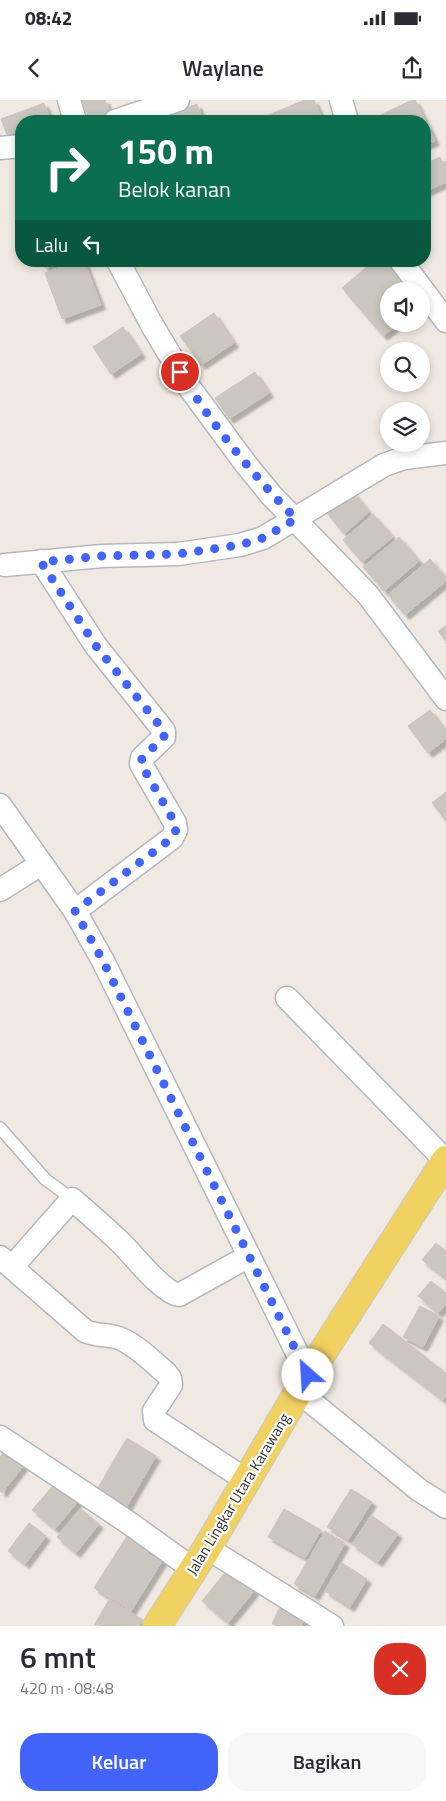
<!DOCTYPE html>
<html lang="id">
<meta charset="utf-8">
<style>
:root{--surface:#fff;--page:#f7f7f7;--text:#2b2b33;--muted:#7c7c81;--accent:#4264fb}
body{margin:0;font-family:"Titillium Web",sans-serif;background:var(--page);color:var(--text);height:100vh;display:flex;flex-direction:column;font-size:19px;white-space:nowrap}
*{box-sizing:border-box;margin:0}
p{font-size:16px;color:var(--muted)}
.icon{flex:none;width:28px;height:28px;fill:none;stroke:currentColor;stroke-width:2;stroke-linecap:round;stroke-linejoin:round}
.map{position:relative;height:1526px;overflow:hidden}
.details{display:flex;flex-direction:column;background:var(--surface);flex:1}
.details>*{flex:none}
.top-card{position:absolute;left:15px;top:15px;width:416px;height:152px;border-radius:20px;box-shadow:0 2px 8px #0003;background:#0b6e4f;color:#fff;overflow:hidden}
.tools{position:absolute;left:380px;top:182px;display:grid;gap:10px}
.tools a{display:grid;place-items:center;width:50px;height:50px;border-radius:50%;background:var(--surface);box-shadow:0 2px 8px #0003;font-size:25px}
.pin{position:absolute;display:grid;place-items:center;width:42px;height:42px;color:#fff;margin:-21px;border:2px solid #fff;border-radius:50%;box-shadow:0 1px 5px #0007}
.me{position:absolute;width:55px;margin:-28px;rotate:334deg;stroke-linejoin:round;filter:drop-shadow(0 0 4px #0008)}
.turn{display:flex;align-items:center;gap:18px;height:105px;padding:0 20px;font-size:22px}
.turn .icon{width:65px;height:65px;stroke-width:2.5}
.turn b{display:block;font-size:35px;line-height:42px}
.then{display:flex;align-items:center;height:48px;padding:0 20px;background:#0003;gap:10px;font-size:19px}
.round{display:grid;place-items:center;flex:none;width:52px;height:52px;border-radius:20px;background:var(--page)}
.head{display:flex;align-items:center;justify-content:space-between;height:85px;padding:0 20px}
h1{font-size:30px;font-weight:600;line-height:38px}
.primary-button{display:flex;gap:10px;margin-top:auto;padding:10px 20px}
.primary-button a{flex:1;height:58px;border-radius:20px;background:var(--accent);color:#fff;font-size:20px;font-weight:600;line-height:58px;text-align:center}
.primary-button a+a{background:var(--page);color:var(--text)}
.status{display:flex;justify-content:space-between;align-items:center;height:35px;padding:0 25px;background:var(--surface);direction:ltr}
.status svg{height:14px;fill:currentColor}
header{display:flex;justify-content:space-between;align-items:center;height:65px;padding:0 20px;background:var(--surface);font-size:22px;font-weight:600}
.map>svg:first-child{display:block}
.building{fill:#cbc7bf;stroke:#cbc5ba;filter:url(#shadow)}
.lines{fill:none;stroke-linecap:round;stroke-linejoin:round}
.service-casing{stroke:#b4b7c1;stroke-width:14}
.minor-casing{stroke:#b4b7c1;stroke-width:25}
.primary-casing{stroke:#c9c9c9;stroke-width:30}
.service{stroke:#fff;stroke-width:11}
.minor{stroke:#fff;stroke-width:22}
.primary{stroke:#f2d163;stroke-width:28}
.route{stroke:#4264fb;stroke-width:9;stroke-dasharray:0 16.2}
.labels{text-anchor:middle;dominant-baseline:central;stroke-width:4.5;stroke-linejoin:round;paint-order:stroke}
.street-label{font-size:15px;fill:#2e2e2e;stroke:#fff}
</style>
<div class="status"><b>08:42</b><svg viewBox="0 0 49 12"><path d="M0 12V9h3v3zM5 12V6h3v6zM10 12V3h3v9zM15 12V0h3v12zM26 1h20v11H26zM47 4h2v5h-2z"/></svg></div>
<header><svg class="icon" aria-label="back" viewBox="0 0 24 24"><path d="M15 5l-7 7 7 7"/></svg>Waylane<svg class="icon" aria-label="share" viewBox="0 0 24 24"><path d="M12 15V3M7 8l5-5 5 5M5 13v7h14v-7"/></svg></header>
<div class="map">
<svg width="446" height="1526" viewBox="0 0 446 1526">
<defs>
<filter id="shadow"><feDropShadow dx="4.5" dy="4.5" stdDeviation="1" flood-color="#0004"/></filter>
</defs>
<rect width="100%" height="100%" fill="#efe9e1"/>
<g class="building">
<path d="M82 0H105L111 16 96 21H90Z"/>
<path d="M305 0H314L322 19 317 21H269L266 16Z"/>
<path d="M412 0H415L435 41 425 45V21H368Z"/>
<path d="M44 3 51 21H21V38L10 43 1 19Z"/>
<path d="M197 4 203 21H166L164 16Z"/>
<path d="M440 57 446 69V82L425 92V64Z"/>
<path d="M42 161H64L45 168Z"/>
<path d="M77 161H84L101 205 62 219 45 173Z"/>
<path d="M374 161H389L415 191H389V224H398L383 236 342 188Z"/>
<path d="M214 213 234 243 201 265 180 236Z"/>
<path d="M123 227 141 254 111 274 93 247Z"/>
<path d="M255 272 269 293 229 319 215 298Z"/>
<path d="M353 392 369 412 344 434 327 413Z"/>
<path d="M373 414 393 437 362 462 343 440Z"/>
<path d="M399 437 419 461 384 491 363 467Z"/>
<path d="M430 459 446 478V481L405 515 388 495Z"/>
<path d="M446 526V541L438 531Z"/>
<path d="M430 610 446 632V639L428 653 408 626Z"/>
<path d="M446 692V721L432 703Z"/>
<path d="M436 1143 446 1151V1176L445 1178 422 1160Z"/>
<path d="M431 1181 446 1193V1204L438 1213 418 1196Z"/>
<path d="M420 1206 439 1216 423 1247 403 1237Z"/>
<path d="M383 1224 446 1273V1297L443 1300 369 1243Z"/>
<path d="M127 1338 156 1356 126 1408 96 1391Z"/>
<path d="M5 1350 24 1365 2 1393 0 1391V1357Z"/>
<path d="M58 1380 80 1399 55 1429 32 1410Z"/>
<path d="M351 1389 372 1402 348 1440 327 1427Z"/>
<path d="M81 1409 99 1424 76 1453 57 1437Z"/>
<path d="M284 1409 321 1430 305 1458 268 1437Z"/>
<path d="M372 1416 398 1434 378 1462 352 1444Z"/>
<path d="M29 1423 46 1436 25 1464 8 1451Z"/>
<path d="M325 1431 345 1443 315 1496 294 1484Z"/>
<path d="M129 1433 166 1455 131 1511 94 1488Z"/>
<path d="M342 1463 367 1479 350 1507 325 1491Z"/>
<path d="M228 1469 255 1490 228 1523 202 1501Z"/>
<path d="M109 1500 143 1520 139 1526 94 1525Z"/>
<path d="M281 1504 306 1515 301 1526H277L272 1524Z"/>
</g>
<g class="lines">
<defs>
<path id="service" d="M0 1028 45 1079 72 1099"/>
<g id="minor">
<path d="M69 0 75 21"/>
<path d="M341 0 347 21"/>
<path d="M115 21 178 0"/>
<path d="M0 48 21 46"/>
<path d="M118 161 152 225 189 287 245 363 271 395 368 495 446 599"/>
<path d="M401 161 446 221"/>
<path d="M41 461 96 546 164 631V637L142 658 141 664 175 723 176 730 172 738 75 811"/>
<path d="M5 465 102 456 178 454 240 445 263 438 384 365 404 358 446 353"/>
<path d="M0 705 75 811 103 861 308 1275"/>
<path d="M0 790 41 764"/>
<path d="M287 898 445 1060"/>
<path d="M0 1157 85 1231C96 1236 104 1234 115 1237 131 1240 153 1262 166 1273L170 1278 171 1285 154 1311 155 1320 246 1380"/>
<path d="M12 1167 72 1099C87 1112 103 1126 119 1141 133 1154 161 1192 179 1195L249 1156"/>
<path d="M299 1292 419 1390 446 1407"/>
<path d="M0 1337 132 1425 193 1469"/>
<path d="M207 1448 332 1526"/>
</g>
<path id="primary" d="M157 1526 207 1448 308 1275 446 1060"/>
</defs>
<use href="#service" class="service-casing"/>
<use href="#minor" class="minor-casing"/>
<use href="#primary" class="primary-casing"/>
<use href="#service" class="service"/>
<use href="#minor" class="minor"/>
<use href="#primary" class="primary"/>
</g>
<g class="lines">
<path class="route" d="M180 272C212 325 253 375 296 419L263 438 240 445 178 454 102 456 41 462 96 546 164 631V637L142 658 141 664 175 723 176 730 172 738 75 811 103 861 308 1275"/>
</g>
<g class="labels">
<g class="street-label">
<text transform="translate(238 1394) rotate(-59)">Jalan Lingkar Utara Karawang</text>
</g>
</g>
</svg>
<div class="tools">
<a><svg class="icon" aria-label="sound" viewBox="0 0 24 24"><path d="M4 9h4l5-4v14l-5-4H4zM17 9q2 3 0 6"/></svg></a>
<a><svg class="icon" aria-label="search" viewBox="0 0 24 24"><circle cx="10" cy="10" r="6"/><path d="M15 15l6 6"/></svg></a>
<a><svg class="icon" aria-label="layers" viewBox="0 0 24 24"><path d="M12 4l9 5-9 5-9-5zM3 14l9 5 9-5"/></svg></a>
</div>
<div class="pin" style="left:180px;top:272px;background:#d93025"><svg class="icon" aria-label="arrive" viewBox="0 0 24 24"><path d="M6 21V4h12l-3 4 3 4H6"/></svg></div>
<svg class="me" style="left:308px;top:1275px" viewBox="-20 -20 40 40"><circle r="19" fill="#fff"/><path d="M0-13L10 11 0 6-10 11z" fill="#4264fb"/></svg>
<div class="top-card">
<div class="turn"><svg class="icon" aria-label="right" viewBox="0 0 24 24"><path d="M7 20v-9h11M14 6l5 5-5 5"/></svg><div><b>150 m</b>Belok kanan</div></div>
<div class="then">Lalu<svg class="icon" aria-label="left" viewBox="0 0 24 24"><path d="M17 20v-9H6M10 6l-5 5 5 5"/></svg></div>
</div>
</div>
<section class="details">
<div class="head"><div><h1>6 mnt</h1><p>420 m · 08:48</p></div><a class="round" style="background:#d93025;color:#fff"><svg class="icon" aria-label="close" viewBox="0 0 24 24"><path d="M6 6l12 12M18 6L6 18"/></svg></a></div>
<div class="primary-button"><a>Keluar</a><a>Bagikan</a></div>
</section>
